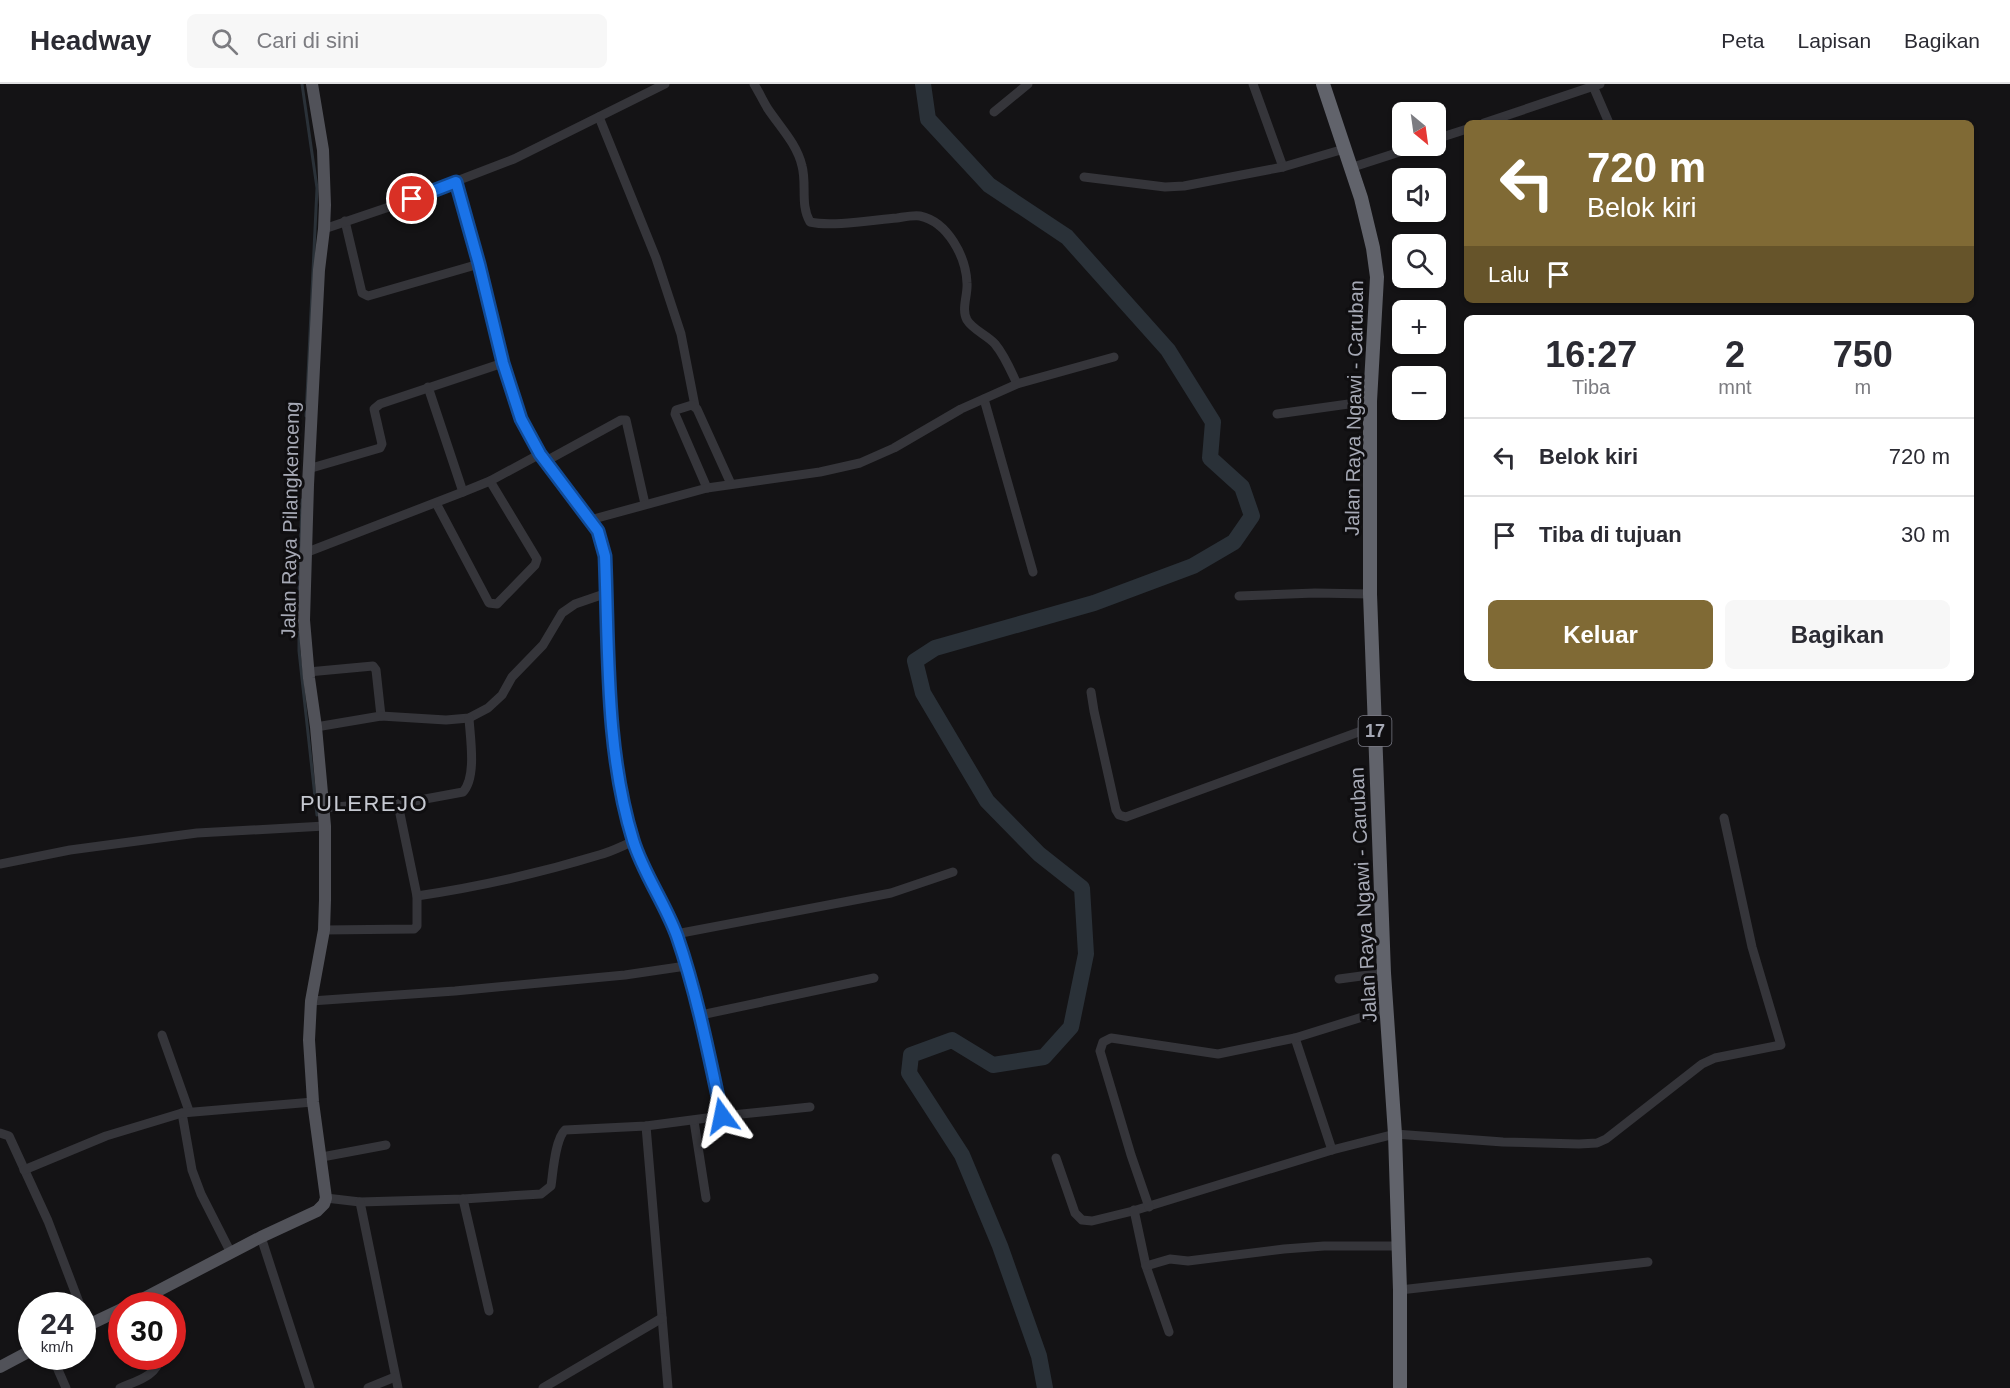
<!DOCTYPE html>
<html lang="id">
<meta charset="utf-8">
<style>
:root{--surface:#fff;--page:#f7f7f7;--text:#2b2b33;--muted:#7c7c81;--line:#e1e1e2;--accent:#806a35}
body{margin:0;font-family:Arial,sans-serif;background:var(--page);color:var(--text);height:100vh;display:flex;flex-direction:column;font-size:22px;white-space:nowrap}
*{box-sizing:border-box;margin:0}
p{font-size:20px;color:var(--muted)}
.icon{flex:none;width:33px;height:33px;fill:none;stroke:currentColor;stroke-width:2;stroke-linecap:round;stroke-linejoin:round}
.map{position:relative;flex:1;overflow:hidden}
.sheet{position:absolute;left:1464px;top:231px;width:510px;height:366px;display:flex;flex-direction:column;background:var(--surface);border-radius:9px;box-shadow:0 2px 4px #0004}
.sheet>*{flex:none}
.hud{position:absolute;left:1464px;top:36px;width:510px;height:183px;border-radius:9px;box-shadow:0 2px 4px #0004;background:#806a35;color:#fff;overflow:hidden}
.needle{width:39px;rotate:151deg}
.buttons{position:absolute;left:1392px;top:18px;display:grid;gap:12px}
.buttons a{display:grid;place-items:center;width:54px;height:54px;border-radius:9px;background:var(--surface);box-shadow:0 2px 4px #0004;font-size:30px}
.speed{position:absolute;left:18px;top:1208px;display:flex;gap:12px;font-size:30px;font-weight:700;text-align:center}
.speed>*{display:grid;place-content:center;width:78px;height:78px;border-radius:50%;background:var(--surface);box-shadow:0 2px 4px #0004;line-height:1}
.speed small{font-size:15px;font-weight:400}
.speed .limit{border:9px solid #d22;background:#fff;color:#111}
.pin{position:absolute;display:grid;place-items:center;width:51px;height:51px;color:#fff;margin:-26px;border:3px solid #fff;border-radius:50%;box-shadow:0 2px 6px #0007}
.me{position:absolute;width:66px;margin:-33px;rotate:348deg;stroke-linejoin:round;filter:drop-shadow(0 0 4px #0008)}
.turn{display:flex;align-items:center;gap:21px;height:126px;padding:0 24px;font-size:27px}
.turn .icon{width:78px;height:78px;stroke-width:2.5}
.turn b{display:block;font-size:42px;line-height:51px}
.then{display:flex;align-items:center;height:57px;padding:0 24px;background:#0003;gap:12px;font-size:22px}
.eta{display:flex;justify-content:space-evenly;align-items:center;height:102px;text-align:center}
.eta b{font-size:36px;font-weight:700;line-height:42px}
.cta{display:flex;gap:12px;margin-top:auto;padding:12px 24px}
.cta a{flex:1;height:69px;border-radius:9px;background:var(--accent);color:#fff;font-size:24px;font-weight:700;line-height:69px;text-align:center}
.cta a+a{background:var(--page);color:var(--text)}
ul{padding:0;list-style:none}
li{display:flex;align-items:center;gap:18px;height:78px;padding:0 24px;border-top:2px solid var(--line)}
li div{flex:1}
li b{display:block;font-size:22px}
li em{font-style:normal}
header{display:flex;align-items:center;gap:36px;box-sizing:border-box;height:84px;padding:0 30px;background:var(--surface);border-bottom:2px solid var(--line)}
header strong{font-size:28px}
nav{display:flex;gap:33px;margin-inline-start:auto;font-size:21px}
.search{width:420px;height:54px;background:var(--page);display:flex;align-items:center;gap:15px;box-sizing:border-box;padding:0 21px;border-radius:9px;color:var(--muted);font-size:22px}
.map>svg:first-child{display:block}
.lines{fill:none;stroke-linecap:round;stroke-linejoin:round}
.stream{stroke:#2a3138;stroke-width:3}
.river{stroke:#2a3138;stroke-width:16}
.minor{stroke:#35353a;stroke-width:9}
.major{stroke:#515259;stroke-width:12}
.highway{stroke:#61636b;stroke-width:14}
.route-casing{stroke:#114b97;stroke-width:15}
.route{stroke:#1a73e8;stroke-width:10}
.labels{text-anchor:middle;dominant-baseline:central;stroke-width:6;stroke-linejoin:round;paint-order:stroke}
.shield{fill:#0f0e10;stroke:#797a84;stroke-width:1.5}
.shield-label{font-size:18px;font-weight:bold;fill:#a6a9b5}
.street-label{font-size:20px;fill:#a6a9b5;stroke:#0f0e10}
.quarter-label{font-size:22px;letter-spacing:1.5px;fill:#c6c9d1;stroke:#0f0e10}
</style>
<header>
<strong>Headway</strong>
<div class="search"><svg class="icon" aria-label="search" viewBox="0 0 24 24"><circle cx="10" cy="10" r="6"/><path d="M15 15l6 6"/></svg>Cari di sini</div>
<nav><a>Peta</a><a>Lapisan</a><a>Bagikan</a></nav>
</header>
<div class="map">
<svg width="2010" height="1304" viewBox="0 0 2010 1304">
<rect width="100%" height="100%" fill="#141315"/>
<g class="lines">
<g class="stream">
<path d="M302 0 317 104 306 332"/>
<path d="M299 509 302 416"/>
<path d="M299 548V567L317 731"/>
</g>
<path class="river" d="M923 0 928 35 989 101 1067 153 1168 266 1213 338 1210 374 1242 403 1252 432 1234 458 1193 482 1094 519 935 564 915 577 923 609 987 717 1039 770 1082 804 1086 870 1071 943 1044 973 993 981 952 956 911 971 909 989 962 1071 1000 1162 1039 1272 1045 1304"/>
<g class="minor">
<path d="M754 0C759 8 763 17 768 25 780 43 797 60 802 82 807 100 800 121 810 138 832 143 873 136 897 134 904 133 913 131 920 132 948 138 966 173 967 199 968 211 961 225 967 236 973 246 987 251 995 260 1005 272 1011 287 1017 300"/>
<path d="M1253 0 1283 83"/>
<path d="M1593 2 1609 39"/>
<path d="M994 28 1028 0"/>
<path d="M599 33 656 174 681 250 695 322"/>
<path d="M1484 39 1600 0"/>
<path d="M1436 55 1467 45"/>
<path d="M1350 84 1418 62"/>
<path d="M1084 93 1165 103 1184 102 1283 83 1344 65"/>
<path d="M345 137 362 209 368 212 479 180"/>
<path d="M324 145 389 123 514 75 665 0"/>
<path d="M428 303 463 408"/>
<path d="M984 315 1033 488"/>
<path d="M1277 330 1370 317"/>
<path d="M546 377 621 336H626L645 420"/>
<path d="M308 385 380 364 382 360 374 325 380 320 503 279"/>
<path d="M707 404 675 330 676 326 692 321 697 325 731 400"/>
<path d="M436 419 489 519 497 520 535 481 537 475 490 397"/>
<path d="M590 436 707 404 820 388 860 379 894 364 961 325 1017 300 1114 273"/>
<path d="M305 469 463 408 490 397 540 370"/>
<path d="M1239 512 1315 509 1370 510"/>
<path d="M308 588 373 582 376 586 381 632"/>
<path d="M1091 608 1094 627 1116 726 1119 731 1126 733 1375 642"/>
<path d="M316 643 381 632 446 636 469 634 488 624 502 611 512 593 543 561 562 529 575 520 607 509"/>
<path d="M322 724 361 721 398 720 463 708C477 693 470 653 469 634"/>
<path d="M0 780 70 766 197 749 325 742"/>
<path d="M417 812C478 803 540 789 599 771 611 768 622 762 634 757"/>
<path d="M324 846 414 845 417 842V812L398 720"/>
<path d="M676 850 891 809 953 788"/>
<path d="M1339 895 1384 889"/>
<path d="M311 917 455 907 625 891 686 882"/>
<path d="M701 931 874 894"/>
<path d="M162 951 189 1027"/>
<path d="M1295 954 1332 1066"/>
<path d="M182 1029 192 1086 201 1110 231 1169"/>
<path d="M722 1032 810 1023"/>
<path d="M694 1037 706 1114"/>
<path d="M646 1042 668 1304"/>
<path d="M0 1049 9 1052 48 1137 80 1221"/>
<path d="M322 1073 386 1061"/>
<path d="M1056 1074 1075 1129 1082 1136 1092 1137 1133 1127 1332 1066 1395 1050 1503 1058 1579 1060 1597 1059 1606 1055 1702 980 1715 974 1781 961 1752 863 1724 734"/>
<path d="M24 1086 106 1052 182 1029 313 1018"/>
<path d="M326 1114 360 1118 463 1115 541 1110 551 1102C553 1089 555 1055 565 1046L646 1042 722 1032C709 972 697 910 677 852 665 819 644 789 633 756 605 665 609 566 605 472 598 431 561 403 539 369 533 359 527 347 522 337 507 305 500 265 492 231 481 187 469 142 456 98"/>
<path d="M463 1115 489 1227"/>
<path d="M360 1118 398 1304"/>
<path d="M1149 1123 1131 1071 1100 967 1103 958 1111 954 1118 955 1218 970 1295 954 1388 925"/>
<path d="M1134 1126 1146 1182 1169 1248"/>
<path d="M261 1153 310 1304"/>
<path d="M1146 1182 1170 1175 1188 1177 1284 1165 1324 1162H1399"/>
<path d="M1400 1206 1648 1178"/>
<path d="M82 1228 88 1242"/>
<path d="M52 1272 66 1304"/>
<path d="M120 1304C136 1297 158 1292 160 1272"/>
<path d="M368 1304 395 1293"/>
<path d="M543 1304 662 1234"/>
</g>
<g class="major">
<path d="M131 1221 261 1153 317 1127 324 1120 326 1114 313 1018 309 956 311 917 324 846 325 816V742L316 643 309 594 304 536 308 401 319 186 324 145 325 121 323 66 312 0"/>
<path d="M82 1244 122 1225"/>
<path d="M0 1283 32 1266"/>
</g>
<path class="highway" d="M1323 0 1361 114 1373 164 1377 193 1370 317V510L1384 889 1395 1050 1400 1206V1304"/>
</g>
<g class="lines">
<defs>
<path id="route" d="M412 115 456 98 479 180 503 279 521 335 540 370 598 447 605 472C609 566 605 665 633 756 643 789 665 819 677 852 697 910 709 971 722 1032"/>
</defs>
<use href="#route" class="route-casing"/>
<use href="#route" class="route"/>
</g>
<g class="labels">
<rect class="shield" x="1358.5" y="632" width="33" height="30" rx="4.5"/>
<g class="shield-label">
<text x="1375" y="647">17</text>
</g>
<g class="street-label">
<text transform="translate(1354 324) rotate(-89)">Jalan Raya Ngawi - Caruban</text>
<text transform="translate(290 436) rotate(-89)">Jalan Raya Pilangkenceng</text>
<text transform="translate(1363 811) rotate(-93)">Jalan Raya Ngawi - Caruban</text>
</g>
<g class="quarter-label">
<text x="364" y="719">PULEREJO</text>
</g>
</g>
</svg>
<div class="buttons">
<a><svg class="needle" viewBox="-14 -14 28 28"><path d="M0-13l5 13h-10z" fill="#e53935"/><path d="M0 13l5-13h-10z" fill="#7c7c81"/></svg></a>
<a><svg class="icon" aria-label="sound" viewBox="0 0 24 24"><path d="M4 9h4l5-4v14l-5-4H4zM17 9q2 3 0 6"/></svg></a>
<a><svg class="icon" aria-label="search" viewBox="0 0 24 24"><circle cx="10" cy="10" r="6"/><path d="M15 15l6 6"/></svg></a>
<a>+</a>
<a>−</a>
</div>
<div class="speed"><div>24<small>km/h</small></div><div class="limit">30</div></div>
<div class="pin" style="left:412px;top:115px;background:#d93025"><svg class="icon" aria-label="arrive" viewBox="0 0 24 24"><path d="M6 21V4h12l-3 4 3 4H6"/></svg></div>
<svg class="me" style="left:722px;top:1032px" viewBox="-20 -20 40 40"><path d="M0-17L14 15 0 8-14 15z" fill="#1a73e8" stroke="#fff" stroke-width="4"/></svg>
<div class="hud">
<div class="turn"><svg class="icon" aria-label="left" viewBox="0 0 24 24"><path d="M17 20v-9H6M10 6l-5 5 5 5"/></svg><div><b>720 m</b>Belok kiri</div></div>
<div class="then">Lalu<svg class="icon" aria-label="arrive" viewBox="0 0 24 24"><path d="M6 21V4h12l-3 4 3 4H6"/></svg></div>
</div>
<section class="sheet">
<div class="eta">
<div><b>16:27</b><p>Tiba</p></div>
<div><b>2</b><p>mnt</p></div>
<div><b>750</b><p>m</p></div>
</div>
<ul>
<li><svg class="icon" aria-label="left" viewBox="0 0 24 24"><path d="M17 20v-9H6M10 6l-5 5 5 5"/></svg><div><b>Belok kiri</b></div><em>720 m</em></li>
<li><svg class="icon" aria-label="arrive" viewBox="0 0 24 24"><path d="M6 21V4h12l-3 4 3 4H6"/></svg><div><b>Tiba di tujuan</b></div><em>30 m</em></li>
</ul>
<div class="cta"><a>Keluar</a><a>Bagikan</a></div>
</section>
</div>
